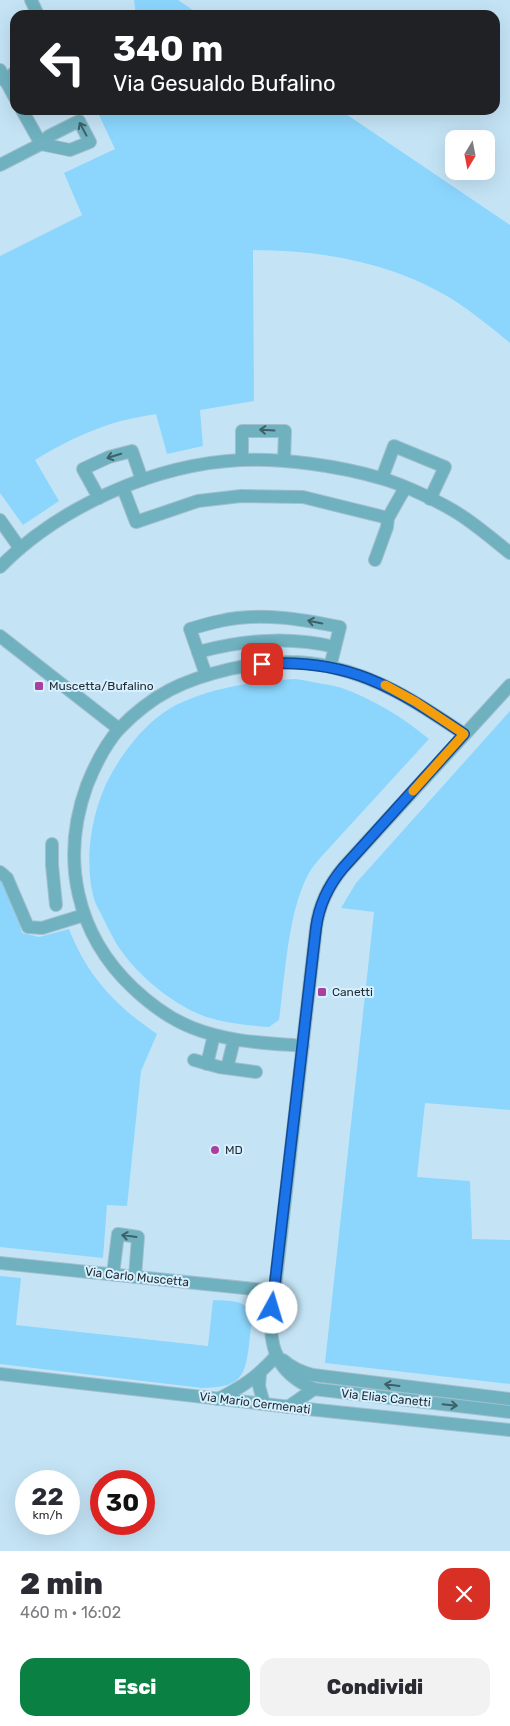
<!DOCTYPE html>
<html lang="it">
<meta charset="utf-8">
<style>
:root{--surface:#fff;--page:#f2f2f3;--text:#2b2b33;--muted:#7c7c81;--accent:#0b8043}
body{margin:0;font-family:Rubik,sans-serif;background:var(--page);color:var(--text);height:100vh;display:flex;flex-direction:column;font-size:19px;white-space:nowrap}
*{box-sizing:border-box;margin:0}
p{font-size:16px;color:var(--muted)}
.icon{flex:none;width:28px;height:28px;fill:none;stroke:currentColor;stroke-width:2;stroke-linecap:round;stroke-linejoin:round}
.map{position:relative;height:1551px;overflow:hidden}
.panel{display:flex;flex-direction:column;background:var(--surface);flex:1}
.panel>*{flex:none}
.guide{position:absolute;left:10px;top:10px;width:490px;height:105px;border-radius:15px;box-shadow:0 5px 20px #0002;background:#202124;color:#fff;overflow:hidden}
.needle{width:32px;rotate:190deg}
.buttons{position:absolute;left:445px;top:130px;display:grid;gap:10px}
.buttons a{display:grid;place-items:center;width:50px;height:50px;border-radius:10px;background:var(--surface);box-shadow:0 5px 20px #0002;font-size:25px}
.speed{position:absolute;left:15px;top:1470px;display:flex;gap:10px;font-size:25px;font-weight:700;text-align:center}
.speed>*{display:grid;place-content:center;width:65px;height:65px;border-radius:50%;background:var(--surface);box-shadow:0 5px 20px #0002;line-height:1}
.speed small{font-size:12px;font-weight:400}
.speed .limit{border:8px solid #d22;background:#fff;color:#111}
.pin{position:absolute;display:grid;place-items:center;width:42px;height:42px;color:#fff;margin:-21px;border-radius:10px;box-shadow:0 2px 8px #0006}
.me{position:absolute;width:55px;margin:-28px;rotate:6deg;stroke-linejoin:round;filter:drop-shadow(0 0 4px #0008)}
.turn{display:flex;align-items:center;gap:18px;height:105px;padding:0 20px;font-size:22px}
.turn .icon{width:65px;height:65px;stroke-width:2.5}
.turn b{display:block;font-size:35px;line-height:42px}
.round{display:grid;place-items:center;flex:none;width:52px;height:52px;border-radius:15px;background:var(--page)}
.summary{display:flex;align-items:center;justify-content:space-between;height:85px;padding:0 20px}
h1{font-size:30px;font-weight:800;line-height:38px}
.primary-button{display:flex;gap:10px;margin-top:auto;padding:10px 20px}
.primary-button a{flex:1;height:58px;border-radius:15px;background:var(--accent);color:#fff;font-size:20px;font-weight:800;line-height:58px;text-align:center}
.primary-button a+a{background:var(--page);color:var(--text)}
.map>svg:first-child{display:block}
.green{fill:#8cd6fd}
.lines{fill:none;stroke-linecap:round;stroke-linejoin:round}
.minor-casing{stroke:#a3bfce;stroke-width:14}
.minor{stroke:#6fb1bf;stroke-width:12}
.oneway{stroke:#3e6069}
.route-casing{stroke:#114b97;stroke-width:12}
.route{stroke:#1a73e8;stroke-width:9}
.slow{stroke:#f59e0b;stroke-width:9}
.poi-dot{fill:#ab3fa0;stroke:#d7f0ff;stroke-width:2}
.labels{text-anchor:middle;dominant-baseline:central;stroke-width:4;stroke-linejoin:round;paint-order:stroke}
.poi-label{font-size:12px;fill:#1e2a30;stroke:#d7f0ff;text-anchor:start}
.street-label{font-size:12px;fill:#1e2a30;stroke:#d7f0ff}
</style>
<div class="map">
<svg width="510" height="1551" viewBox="0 0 510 1551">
<rect width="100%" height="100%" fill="#c4e4f6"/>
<g class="green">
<path d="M134 0H178L200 15H136Z"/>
<path d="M104 110H340L510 225V343C491 327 472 312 452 299 393 263 322 250 253 250L254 401 200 410 203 446 167 454 156 414C144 416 132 418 121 421 91 429 61 444 35 460L59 501 23 525 0 493V256L82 215 64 173 115 149 99 115Z"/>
<path d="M296 679C311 682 327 684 342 688 373 699 404 718 429 739L321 857C317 862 312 867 309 873 288 910 285 977 279 1020L269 1027C246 1025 220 1023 199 1014 168 1001 134 972 116 943 112 936 108 928 104 920 101 913 96 906 94 899 83 860 92 806 113 771 128 745 150 718 178 704 215 687 255 681 296 679Z"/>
<path d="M510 711V1110L425 1103 417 1177 470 1181 472 1239 510 1240V1384L325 1363 374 912 341 908 356 883Z"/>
<path d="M0 874 9 882 22 933 39 937 69 929C87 976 116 1006 157 1034L141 1071 127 1206 107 1205 103 1258 0 1247Z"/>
<path d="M0 1276 21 1278 16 1325 208 1346 213 1300C228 1301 244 1299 252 1313 252 1324 250 1334 249 1345 245 1380 238 1387 202 1388L0 1364Z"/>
</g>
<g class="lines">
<defs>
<g id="minor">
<path d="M31 0 38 15"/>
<path d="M0 70 15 98"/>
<path d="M5 81 15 72"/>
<path d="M0 165 41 144 49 136 79 121 90 142 70 150 41 144 22 110"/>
<path d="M242 460V431H285L284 461"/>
<path d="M382 478 394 446 445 467 430 499"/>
<path d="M123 488 136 522 198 501 241 496 303 497 388 518"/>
<path d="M99 498 83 469 109 457 132 451 142 480"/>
<path d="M0 520 19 547"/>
<path d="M375 560 387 527 388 518 405 488"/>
<path d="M0 567C60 506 156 464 241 460 283 458 339 466 380 478 403 484 445 504 465 518 481 529 495 541 510 553"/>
<path d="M0 636 119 729"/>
<path d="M198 652C244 640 288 636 335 647"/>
<path d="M206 675 190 629C200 626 210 623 220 621 260 612 301 619 340 627L330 667"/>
<path d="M510 685 343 868C328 886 319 905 316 928L271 1324C271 1357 284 1376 314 1389L510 1412"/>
<path d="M52 844V865L56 905"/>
<path d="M0 872 7 878 28 927 42 928 84 915"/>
<path d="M303 1046C266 1043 228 1042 193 1028 170 1019 151 1005 133 988 76 934 60 859 87 785 95 765 105 745 119 729 153 694 183 680 230 669 262 662 299 659 331 667 383 679 421 705 464 734"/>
<path d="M194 1060 219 1067 256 1072"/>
<path d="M207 1064 214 1035"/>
<path d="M227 1068 234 1040"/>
<path d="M0 1263 274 1291"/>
<path d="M113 1274 118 1234 138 1237 135 1277"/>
<path d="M283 1360C292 1368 301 1372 313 1375L510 1399"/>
<path d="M0 1374 317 1410 510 1430"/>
<path d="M260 1374 259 1386 264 1404"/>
<path d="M218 1399C244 1386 257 1377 277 1355"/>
<path d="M288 1407 314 1389"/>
</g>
</defs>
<use href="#minor" class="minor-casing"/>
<use href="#minor" class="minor"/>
</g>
<defs><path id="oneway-shaft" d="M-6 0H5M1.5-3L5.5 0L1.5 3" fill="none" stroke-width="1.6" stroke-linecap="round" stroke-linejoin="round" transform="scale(1.25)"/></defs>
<g class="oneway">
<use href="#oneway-shaft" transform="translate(83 129) rotate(-118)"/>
<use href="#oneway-shaft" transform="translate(267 430) rotate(-177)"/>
<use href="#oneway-shaft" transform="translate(114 456) rotate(163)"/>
<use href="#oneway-shaft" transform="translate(315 622) rotate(-169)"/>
<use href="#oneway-shaft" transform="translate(129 1236) rotate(-172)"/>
<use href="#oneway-shaft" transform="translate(392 1385) rotate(-173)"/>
<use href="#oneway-shaft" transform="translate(450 1405) rotate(6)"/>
</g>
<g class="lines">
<defs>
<path id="route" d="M262 664C349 658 394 687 464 734L343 868C328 886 319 905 316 928L272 1308"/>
</defs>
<use href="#route" class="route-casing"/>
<use href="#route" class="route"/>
<path class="slow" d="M385 685 416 702 464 734 413 791"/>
</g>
<g class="poi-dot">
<rect x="34" y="681" width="10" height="10" rx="2.5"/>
<rect x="317" y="987" width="10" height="10" rx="2.5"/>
<circle cx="215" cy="1150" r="5"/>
</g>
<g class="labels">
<g class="poi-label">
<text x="49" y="686">Muscetta/Bufalino</text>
<text x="332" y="992">Canetti</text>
<text x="225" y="1150">MD</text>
</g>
<g class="street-label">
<text transform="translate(137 1277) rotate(6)">Via Carlo Muscetta</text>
<text transform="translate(386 1398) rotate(6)">Via Elias Canetti</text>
<text transform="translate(255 1403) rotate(7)">Via Mario Cermenati</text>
</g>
</g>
</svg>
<div class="buttons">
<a><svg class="needle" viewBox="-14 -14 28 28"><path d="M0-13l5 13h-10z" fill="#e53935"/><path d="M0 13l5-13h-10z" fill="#7c7c81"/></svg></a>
</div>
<div class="speed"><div>22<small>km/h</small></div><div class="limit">30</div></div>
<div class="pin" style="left:262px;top:664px;background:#d93025"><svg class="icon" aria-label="arrive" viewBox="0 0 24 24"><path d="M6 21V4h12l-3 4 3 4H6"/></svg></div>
<svg class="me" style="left:272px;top:1308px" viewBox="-20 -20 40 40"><circle r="19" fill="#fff"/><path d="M0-13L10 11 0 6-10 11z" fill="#1a73e8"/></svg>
<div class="guide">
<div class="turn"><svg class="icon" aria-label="left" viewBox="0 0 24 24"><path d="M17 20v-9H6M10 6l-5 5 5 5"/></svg><div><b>340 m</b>Via Gesualdo Bufalino</div></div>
</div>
</div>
<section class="panel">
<div class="summary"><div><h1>2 min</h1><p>460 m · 16:02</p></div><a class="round" style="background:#d93025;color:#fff"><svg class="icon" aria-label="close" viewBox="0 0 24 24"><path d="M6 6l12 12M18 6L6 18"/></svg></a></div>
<div class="primary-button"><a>Esci</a><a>Condividi</a></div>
</section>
